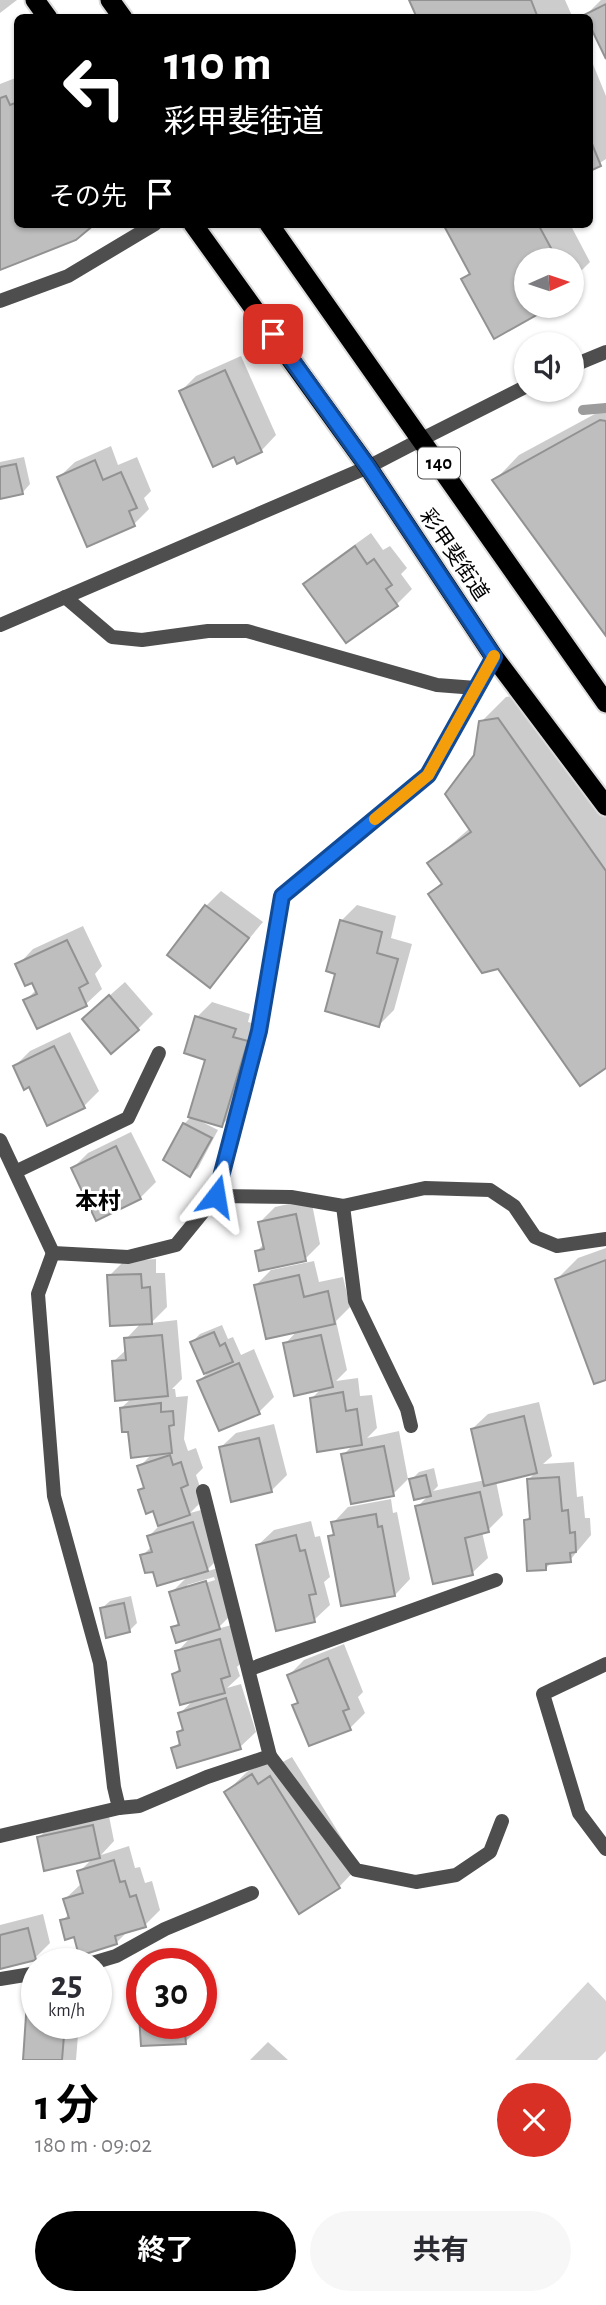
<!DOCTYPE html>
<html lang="ja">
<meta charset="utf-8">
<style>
:root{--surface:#fff;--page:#f7f7f7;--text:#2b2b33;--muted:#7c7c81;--accent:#000}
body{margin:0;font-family:"Alegreya Sans","Noto Sans JP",sans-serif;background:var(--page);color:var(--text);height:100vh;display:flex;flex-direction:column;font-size:26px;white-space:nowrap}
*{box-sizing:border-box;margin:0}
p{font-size:23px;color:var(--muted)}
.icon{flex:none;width:38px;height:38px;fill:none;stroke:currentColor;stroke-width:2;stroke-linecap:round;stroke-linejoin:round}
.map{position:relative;height:2060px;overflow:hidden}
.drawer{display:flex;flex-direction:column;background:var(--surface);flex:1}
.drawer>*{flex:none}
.hud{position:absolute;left:14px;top:14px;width:579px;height:214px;border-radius:10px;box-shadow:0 2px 5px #0004;background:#000;color:#fff;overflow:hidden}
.needle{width:46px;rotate:87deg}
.buttons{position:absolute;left:514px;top:248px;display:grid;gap:14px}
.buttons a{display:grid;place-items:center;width:70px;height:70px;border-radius:50%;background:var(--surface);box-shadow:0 2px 5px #0004;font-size:35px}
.speed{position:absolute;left:21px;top:1948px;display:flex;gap:14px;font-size:35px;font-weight:700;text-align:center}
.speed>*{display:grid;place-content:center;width:91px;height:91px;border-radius:50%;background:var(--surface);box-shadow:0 2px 5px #0004;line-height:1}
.speed small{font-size:18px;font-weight:400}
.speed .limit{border:10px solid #d22;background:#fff;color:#111}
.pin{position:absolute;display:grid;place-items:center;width:60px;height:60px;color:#fff;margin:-30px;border-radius:14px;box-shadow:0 4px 10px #0006}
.me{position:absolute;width:77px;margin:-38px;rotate:14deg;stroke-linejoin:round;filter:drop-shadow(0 0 5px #0008)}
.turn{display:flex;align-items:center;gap:24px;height:147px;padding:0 35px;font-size:32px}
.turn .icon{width:91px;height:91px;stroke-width:2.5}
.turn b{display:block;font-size:49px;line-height:60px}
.then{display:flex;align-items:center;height:66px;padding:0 35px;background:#0003;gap:14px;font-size:26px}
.round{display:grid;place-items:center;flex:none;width:74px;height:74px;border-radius:37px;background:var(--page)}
.overview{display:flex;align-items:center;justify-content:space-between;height:119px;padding:0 35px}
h1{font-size:42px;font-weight:700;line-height:52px;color:var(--accent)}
.action{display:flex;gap:14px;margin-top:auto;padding:14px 35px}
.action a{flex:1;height:80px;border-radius:42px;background:var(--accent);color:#fff;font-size:28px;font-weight:700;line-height:80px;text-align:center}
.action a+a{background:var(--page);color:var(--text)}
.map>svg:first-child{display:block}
.green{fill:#d5d5d5}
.shadow{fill:#0003;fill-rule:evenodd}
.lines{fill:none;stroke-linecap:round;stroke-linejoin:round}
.stream{stroke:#9c9c9c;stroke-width:10}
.building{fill:#bebebe;stroke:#929292;stroke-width:2}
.trunk-casing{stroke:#dbdbdb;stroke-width:23}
.service{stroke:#4e4e4e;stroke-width:14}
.minor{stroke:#4e4e4e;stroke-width:14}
.tertiary{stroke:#4e4e4e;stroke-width:14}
.trunk{stroke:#000;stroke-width:19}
.route-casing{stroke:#114b97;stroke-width:18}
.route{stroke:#1a73e8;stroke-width:12}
.slow{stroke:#f59e0b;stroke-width:12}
.labels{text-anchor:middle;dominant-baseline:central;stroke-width:6;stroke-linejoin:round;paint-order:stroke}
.shield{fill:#fff;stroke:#4c4c4c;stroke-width:2}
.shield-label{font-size:19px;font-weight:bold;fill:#000}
.street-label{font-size:21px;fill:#000;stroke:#fff}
.neighbourhood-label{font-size:23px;font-weight:bold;fill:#000;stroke:#fff}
</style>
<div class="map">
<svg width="606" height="2060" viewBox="0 0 606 2060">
<rect width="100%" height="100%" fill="#fff"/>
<path class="green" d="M588 1982 606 2001V2051L597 2060H515Z"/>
<g class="shadow">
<path d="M0 0H17L0 13Z"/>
<path d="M411 0H565L573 18H418Z"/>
<path d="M601 0H606V55L586 15Z"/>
<path d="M590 57 606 96V159L590 169Z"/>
<path d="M18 77V224H93L0 268V84Z"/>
<path d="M445 224H570L590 262 572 280V261H527V306H545L539 312 463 279 471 271Z"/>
<path d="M241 356 276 435 261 451 181 391 196 376Z"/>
<path d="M606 408V633L495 480 519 455Z"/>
<path d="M111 446 118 465 137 457 151 491 144 498 149 509 134 524 59 477 75 462Z"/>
<path d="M24 457 30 484 23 492 0 497V462Z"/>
<path d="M371 533 383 550 390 546 407 568 401 574 412 589 397 604 306 584 321 569Z"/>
<path d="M522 694 606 812V1066L498 967 430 894 442 882 430 863 470 828 481 722 506 697Z"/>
<path d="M221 891 263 922 210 986 206 906Z"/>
<path d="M357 905 396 916 391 938 412 944 394 1010 379 1025 337 972 341 921Z"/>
<path d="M83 926 102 966 95 974 102 989 86 1004 38 1027 26 1000 37 989 18 965 33 949Z"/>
<path d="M125 982 153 1014 138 1029 100 1004Z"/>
<path d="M212 1002 250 1014 248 1022 263 1026 237 1110 222 1125 200 1121 218 1130 198 1168 190 1175 184 1124 192 1116 207 1058 197 1017Z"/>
<path d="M70 1032 99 1091 84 1106 29 1085 15 1066 30 1051Z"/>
<path d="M131 1132 156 1182 140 1198 73 1168 88 1153Z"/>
<path d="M311 1199 320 1244 305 1259 257 1251 264 1244 260 1222 275 1207Z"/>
<path d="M606 1248V1378L557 1279 578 1258Z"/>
<path d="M156 1259V1273H165L167 1307 151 1323 177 1320 182 1379 172 1389H175L176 1397 188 1396 184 1439 188 1451 196 1448 203 1468 196 1475 204 1499 190 1513 209 1508 223 1554 205 1572 221 1567 234 1612 217 1629 235 1624 245 1659 237 1667 240 1676 227 1688 241 1684 256 1732 240 1747 173 1749 181 1741 179 1732 184 1726 180 1713 194 1700 174 1674 181 1667 177 1652 192 1636 173 1628 180 1621 171 1593 189 1575 154 1569 142 1556 152 1546 149 1536 160 1525 154 1509 140 1491 145 1486 139 1467 152 1454 130 1430 121 1408 132 1398 113 1362 127 1349 126 1339 142 1322 109 1276 124 1261ZM214 1577 215 1580 187 1589V1585Z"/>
<path d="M314 1261 319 1282 343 1277 350 1307 336 1321 347 1370 336 1381 358 1378 360 1396 372 1395 377 1428 367 1438 399 1431 408 1479 393 1494 343 1455 354 1444 312 1398 322 1388 285 1344 298 1330 256 1285 271 1270Z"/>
<path d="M222 1325 228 1339 233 1337 241 1355 254 1349 274 1397 259 1412 199 1381 212 1369 192 1342 200 1334Z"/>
<path d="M539 1402 552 1456 543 1464 574 1462 577 1497 583 1496 585 1518H590L591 1535 570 1560 552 1562 546 1568 526 1520 531 1515 529 1479 537 1471 496 1481 503 1515 488 1530 482 1532 488 1558 472 1573 417 1507 430 1494 411 1480 419 1472 434 1468 438 1486 433 1491 485 1480 472 1429 488 1414Z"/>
<path d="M274 1424 287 1475 271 1491 220 1448 236 1433Z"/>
<path d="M391 1499 393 1513 397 1512 410 1579 395 1595 330 1536 335 1532 333 1523 348 1507Z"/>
<path d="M311 1521 315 1537 320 1536 330 1577 324 1582 330 1605 314 1620 258 1545 274 1530Z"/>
<path d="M131 1596 137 1623 129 1631 102 1608 110 1601Z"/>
<path d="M344 1644 363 1692 358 1697 365 1713 350 1728 295 1705 299 1701 289 1675 304 1660Z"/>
<path d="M274 1755 279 1764 292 1757 359 1866 339 1887 226 1792 247 1772Z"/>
<path d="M108 1811 114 1841 101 1855 129 1846 135 1868 140 1867 145 1883 152 1881 160 1910 145 1925 129 1930 116 1943 75 1935 62 1921 70 1913 65 1899 82 1883 79 1872 93 1858 38 1838 54 1823Z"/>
<path d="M43 1914 50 1943 35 1958 0 1967V1925Z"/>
<path d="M37 1980V2023H79L76 2060H25L30 1986Z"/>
<path d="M142 1983V2023H200V2027L185 2042 142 2045 139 1986Z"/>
<path d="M268 2042 288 2060H250Z"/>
</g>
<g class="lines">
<path class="stream" d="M583 410 606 408"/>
</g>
<g class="building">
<path d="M409 0H531L538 18H417Z"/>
<path d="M606 4V59L590 26V18L584 15Z"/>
<path d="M6 96 10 105 18 102V224H95L76 240 0 270V98Z"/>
<path d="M590 139 601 166 590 171Z"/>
<path d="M443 224H538L558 261H527V306H536L540 313 494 339 461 279 470 274Z"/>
<path d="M225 370 262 452 237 464 234 457 213 467 179 391Z"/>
<path d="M600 420 606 421V636L492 480Z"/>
<path d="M95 460 103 480 121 472 137 508 129 511 135 526 87 547 57 477Z"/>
<path d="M16 464 23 494 0 499V467Z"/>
<path d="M355 546 367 564 374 559 392 585 386 589 398 606 346 643 303 584Z"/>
<path d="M498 718 606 871V1068L580 1086 498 969 482 973 428 894 442 884 427 863 471 832 445 794 474 755 479 721Z"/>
<path d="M205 905 249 938 210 988 167 955Z"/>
<path d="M340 920 382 932 377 953 398 959 379 1027 325 1011 335 974 326 971Z"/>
<path d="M67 940 88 983 79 988 87 1006 37 1029 23 1000 37 994 32 983 25 986 15 964Z"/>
<path d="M109 995 139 1030 111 1054 82 1019Z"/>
<path d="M195 1016 236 1029 233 1037 248 1041 222 1127 188 1117 205 1060 184 1053Z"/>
<path d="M54 1046 85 1108 47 1126 29 1087 24 1090 13 1066Z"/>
<path d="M183 1123 212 1138 190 1177 163 1160Z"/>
<path d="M116 1146 141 1199 96 1221 71 1168Z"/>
<path d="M296 1214 306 1261 259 1271 255 1251 264 1249 258 1222Z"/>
<path d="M606 1260V1380L594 1384 555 1279Z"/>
<path d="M141 1274 142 1288 150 1287 152 1324 110 1326 107 1275Z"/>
<path d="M299 1275 304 1297 328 1291 335 1324 266 1339 254 1285Z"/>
<path d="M214 1332 220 1346 225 1343 233 1362 204 1374 190 1342Z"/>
<path d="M162 1335 168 1396 115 1401 112 1361 126 1360 124 1338Z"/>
<path d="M321 1335 333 1387 294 1396 283 1343Z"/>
<path d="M239 1363 260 1414 219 1431 197 1381Z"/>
<path d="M343 1392 346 1411 357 1409 362 1445 317 1452 310 1398Z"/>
<path d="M161 1403V1412L173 1411 174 1425 169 1426 172 1453 131 1458 128 1432H122L120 1408Z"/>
<path d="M524 1416 537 1473 484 1486 471 1429Z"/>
<path d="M259 1438 272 1492 231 1502 219 1447Z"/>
<path d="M384 1446 394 1496 351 1504 341 1454Z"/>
<path d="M170 1455 173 1465 181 1462 188 1485 181 1488 190 1515 158 1526 153 1511 146 1514 138 1490 144 1488 137 1466Z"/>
<path d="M426 1475 431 1496 414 1500 409 1479Z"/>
<path d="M559 1477 562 1511 568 1510 570 1533 575 1532 576 1552 570 1553 571 1562 546 1564V1570L527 1571 524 1520 530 1519 527 1479Z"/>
<path d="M480 1492 489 1532 465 1538 473 1575 433 1584 415 1506Z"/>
<path d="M376 1514 378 1527 382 1526 395 1596 341 1606 328 1536 334 1535 331 1522Z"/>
<path d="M193 1522 208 1571 157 1586 153 1572 145 1573 140 1555 152 1552 147 1536Z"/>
<path d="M296 1535 300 1551 305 1550 316 1594 309 1595 315 1622 276 1631 256 1545Z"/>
<path d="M206 1581 220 1629 176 1643 171 1627 179 1625 169 1592Z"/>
<path d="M124 1603 130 1632 106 1638 100 1608Z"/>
<path d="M220 1639 230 1676 221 1679 225 1693 180 1705 172 1674 180 1671 175 1651Z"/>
<path d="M328 1658 349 1709 343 1711 351 1730 309 1746 292 1705 298 1703 287 1675Z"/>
<path d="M226 1698 241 1749 177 1768 171 1748 180 1745 177 1732 183 1730 178 1713Z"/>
<path d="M252 1774 258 1784 270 1776 340 1888 299 1914 224 1792Z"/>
<path d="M93 1825 100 1858 44 1871 37 1837Z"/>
<path d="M114 1860 120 1882 125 1881 130 1897 136 1895 146 1927 115 1936 117 1944 79 1956 74 1937 65 1940 60 1920 69 1918 63 1899 83 1893 77 1871Z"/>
<path d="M28 1928 36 1960 0 1969V1935Z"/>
<path d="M137 1985H142V2023H184L186 2044 141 2046Z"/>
<path d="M28 1986H37V2023H65L62 2060H23Z"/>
</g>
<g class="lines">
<defs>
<g id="trunk">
<path d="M35 0 48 18"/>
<path d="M110 0 123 18"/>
<path d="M193 224 368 467 494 657 606 806"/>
<path d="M269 224 606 703"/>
</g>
</defs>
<use href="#trunk" class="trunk-casing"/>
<g class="service">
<path d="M17 1171 128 1118 159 1053"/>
<path d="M343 1206 355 1301 407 1409 411 1426"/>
<path d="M250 1669 496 1580"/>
<path d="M270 1756 356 1870 416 1882 456 1875 490 1852 502 1821"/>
<path d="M89 1964 116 1956 165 1929 252 1893"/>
<path d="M0 1979 37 1973"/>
</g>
<g class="minor">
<path d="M0 301 68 276 155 224"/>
<path d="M572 366 606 352"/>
<path d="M422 439 527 386"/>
<path d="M65 597 112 637 142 640 208 631H247L437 685 476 688"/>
<path d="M0 1140 53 1253"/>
<path d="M216 1196 291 1197 343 1206 425 1188 490 1190 514 1206 535 1237 557 1246 606 1239"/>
<path d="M606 1664 543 1694 579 1813 606 1849"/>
<path d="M119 1808 139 1806 207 1777 270 1756 203 1491"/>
<path d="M0 1836 119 1808 114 1787 100 1663 54 1496 38 1294 53 1253 128 1257 176 1245 216 1196 259 1031 282 896 428 775 494 657"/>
</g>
<path class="tertiary" d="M0 625 368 467 422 439"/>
<use href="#trunk" class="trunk"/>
</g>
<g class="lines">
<defs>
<path id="route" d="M216 1196 259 1031 282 896 428 775 494 657 368 467 273 334"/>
</defs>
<use href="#route" class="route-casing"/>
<use href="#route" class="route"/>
<path class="slow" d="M375 819 428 775 494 656"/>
</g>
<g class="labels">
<rect class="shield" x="418" y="447.5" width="42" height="31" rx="5"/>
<g class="shield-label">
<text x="439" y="463">140</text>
</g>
<g class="street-label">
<text transform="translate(454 555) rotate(56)">彩甲斐街道</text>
</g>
<g class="neighbourhood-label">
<text x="98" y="1202">本村</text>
</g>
</g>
</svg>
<div class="buttons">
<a><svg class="needle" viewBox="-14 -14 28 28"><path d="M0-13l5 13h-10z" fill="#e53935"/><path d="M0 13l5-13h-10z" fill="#7c7c81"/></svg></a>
<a><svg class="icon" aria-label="sound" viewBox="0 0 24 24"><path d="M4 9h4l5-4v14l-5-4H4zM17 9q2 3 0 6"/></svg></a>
</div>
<div class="speed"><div>25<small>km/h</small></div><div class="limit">30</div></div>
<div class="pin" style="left:273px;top:334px;background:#d93025"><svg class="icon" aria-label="arrive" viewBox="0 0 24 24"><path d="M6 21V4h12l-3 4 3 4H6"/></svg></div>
<svg class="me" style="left:216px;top:1196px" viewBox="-20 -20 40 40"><path d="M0-17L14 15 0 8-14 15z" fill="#1a73e8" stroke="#fff" stroke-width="4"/></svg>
<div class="hud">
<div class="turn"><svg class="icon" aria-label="left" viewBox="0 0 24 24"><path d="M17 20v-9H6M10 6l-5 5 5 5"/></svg><div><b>110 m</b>彩甲斐街道</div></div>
<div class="then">その先<svg class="icon" aria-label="arrive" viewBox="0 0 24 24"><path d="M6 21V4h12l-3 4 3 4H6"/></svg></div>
</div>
</div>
<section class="drawer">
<div class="overview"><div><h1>1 分</h1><p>180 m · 09:02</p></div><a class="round" style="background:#d93025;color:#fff"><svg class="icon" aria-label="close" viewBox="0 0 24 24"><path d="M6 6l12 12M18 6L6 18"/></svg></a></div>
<div class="action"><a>終了</a><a>共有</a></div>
</section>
